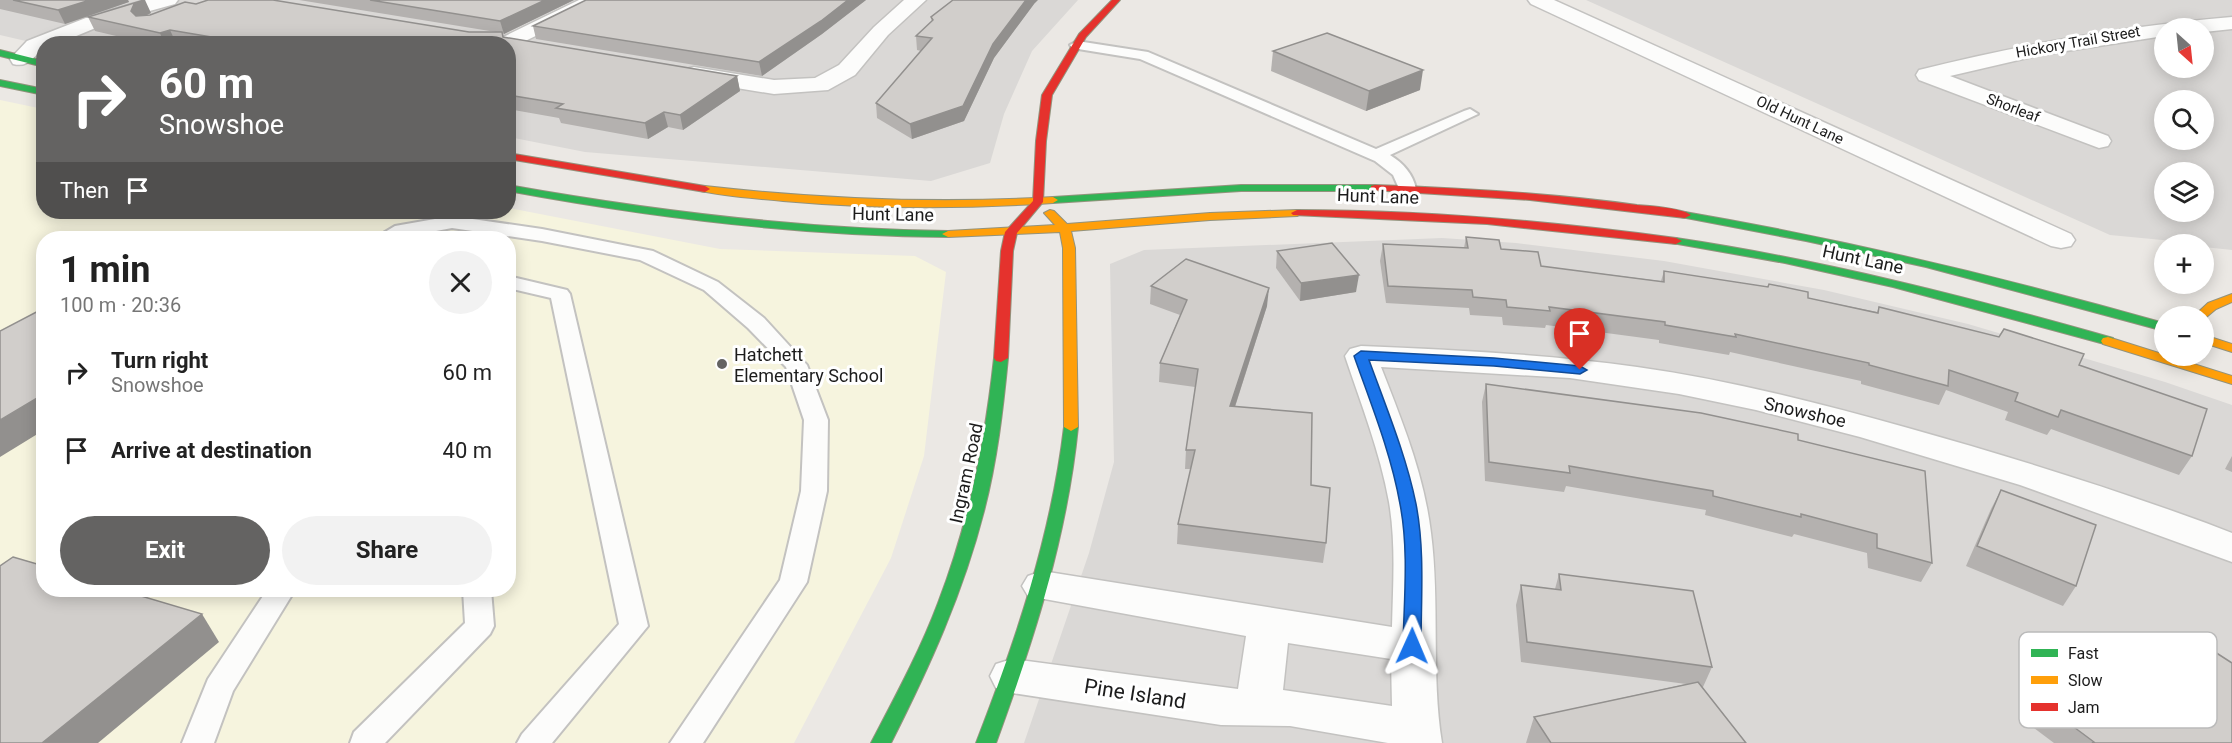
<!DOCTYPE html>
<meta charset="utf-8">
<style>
:root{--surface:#fff;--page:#f2f2f2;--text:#222;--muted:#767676;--accent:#646362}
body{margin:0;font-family:Roboto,sans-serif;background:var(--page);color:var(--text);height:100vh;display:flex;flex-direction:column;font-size:22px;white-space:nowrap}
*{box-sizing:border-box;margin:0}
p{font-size:20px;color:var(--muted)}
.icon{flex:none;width:33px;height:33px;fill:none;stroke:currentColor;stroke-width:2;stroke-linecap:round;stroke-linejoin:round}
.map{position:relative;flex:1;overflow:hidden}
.sheet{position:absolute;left:36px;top:231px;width:480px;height:366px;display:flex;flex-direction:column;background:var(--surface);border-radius:24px;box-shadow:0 3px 15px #0003}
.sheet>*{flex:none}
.guide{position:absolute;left:36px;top:36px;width:480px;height:183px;border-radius:24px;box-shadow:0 3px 15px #0003;background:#646362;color:#fff;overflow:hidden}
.needle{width:39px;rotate:153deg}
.fabs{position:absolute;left:2154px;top:18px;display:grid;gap:12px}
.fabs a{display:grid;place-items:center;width:60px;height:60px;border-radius:50%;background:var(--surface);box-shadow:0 3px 15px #0003;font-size:30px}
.pin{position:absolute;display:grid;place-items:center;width:51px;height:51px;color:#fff;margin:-62px -26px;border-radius:50% 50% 50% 0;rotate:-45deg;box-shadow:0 0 6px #0007}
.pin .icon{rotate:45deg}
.me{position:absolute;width:66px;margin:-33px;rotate:1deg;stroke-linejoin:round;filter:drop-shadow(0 0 4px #0008)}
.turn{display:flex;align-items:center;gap:21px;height:126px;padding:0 24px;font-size:27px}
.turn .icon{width:78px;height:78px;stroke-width:2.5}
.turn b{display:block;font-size:42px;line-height:51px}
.then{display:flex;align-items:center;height:57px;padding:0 24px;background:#0003;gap:12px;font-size:22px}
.round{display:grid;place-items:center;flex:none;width:63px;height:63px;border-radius:32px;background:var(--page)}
.overview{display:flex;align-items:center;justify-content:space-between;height:102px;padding:0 24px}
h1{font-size:36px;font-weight:700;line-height:45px}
.cta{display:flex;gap:12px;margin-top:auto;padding:12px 24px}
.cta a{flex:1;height:69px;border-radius:36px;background:var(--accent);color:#fff;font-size:24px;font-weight:700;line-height:69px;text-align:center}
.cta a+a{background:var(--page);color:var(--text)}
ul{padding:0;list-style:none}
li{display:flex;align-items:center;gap:18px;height:78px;padding:0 24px}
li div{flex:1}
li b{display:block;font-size:22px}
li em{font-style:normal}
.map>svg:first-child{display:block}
.residential{fill:#dad8d6;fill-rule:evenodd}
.education{fill:#f6f4de;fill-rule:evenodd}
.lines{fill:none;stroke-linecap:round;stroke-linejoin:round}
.lane-casing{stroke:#c3c2c0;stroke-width:4}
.street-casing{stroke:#c3c2c0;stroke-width:3}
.fast-casing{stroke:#93937d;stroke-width:2}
.slow-casing{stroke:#93937d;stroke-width:2}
.jam-casing{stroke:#93937d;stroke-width:2}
.lane{fill:#fcfcfb;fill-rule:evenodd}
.street{fill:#fcfcfb;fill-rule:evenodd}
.fast{fill:#30b455;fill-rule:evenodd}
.slow{fill:#ff9f0a;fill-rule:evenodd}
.jam{fill:#e5322d;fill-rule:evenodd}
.wall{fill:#b4b1af}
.shaded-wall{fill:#92908e}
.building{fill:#d1cecb;stroke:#92908e;stroke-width:1.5}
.route{fill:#1a73e8;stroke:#114b97;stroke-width:1.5}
.poi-dot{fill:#646362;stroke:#fff;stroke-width:2}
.labels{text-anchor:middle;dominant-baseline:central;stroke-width:6;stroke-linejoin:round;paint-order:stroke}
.far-street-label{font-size:15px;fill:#1c1c1c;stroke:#fff}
.street-label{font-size:18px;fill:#1c1c1c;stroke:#fff}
.poi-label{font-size:18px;fill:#1c1c1c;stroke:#fff;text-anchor:start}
.near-street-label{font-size:21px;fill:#1c1c1c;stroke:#fff}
.key{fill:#fff;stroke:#bbb;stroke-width:1.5}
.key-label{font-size:16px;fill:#1c1c1c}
</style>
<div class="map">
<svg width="2232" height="743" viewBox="0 0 2232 743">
<rect width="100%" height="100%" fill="#ebe8e4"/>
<g class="residential">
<path d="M0 0H1078L1032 51 1004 114 990 163 931 181 585 152 509 137 508 44 43 45 0 35Z"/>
<path d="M1586 0H2232V250L2204 247V244L2110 235ZM2164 28H2204V68H2164ZM2164 100H2204V140H2164ZM2164 172H2204V212H2164Z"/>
<path d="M1442 238 1516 243 1664 261 1824 290 1968 324 2165 382 2232 405V743H1024L1089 553 1114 462 1110 264 1144 250Z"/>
</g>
<path class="education" d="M0 100 43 109 44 212H508L509 208 720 249 915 256 946 272 924 456 891 558 794 743H0ZM44 238H508V590H44Z"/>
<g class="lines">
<defs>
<g id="lane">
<path d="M1077 41 1148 52 1376 149 1464 111 1470 109 1478 114 1390 155C1403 163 1413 174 1416 189L1407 194 1401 193 1393 175 1375 161 1140 59 1072 48 1070 45Z"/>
<path d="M452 216 542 229 653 251 718 282 764 318 807 365 828 420 827 491 807 582 703 743H670L780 580 801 491 804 420 786 367 748 328 704 290 640 260 542 241 452 228 399 238H375L395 226Z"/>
<path d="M508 276 567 290 570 294 648 626 552 743H517L522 734 619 624 551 298 508 288Z"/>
<path d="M267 590H295L233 691 214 743H182L208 679Z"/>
<path d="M463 590H491L494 626 490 634 385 743H350L354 732 465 623Z"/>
</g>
<g id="street">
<path d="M146 0H178L175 4 110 22 57 44H44V49C32 57 29 68 13 64L10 59 27 41 96 14Z"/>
<path d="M579 0H604L601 4 513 47 508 49V44L495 43 499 39Z"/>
<path d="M904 0H926L888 35 855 75 828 90 774 94 694 81 686 79 683 74 686 69 694 67 774 80 815 78 839 65 874 27Z"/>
<path d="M1528 0H1554L2071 234 2075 240 2071 246 2061 248 2051 246 1531 4Z"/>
<path d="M2232 17V29L2204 32V28H2164V36L2040 55 1950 76 2108 136 2111 141 2108 146 2099 148 1919 80 1916 75 1919 70C2022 44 2126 26 2232 17Z"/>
<path d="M1361 346C1453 350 1546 354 1637 367 1729 380 1819 403 1908 428 2008 456 2108 487 2206 523L2232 533V562L2020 485 1860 437 1756 410 1679 394 1570 378 1381 367C1402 421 1424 474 1431 533 1440 603 1431 673 1442 743H1388L1290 726 1221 725 1012 693 996 688 990 676 996 664 1012 659 1238 689 1246 636 1028 596 1022 586 1028 576 1042 571 1392 627C1393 585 1396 543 1389 502 1380 452 1361 404 1345 356L1350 349ZM1288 643 1391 659 1392 706 1283 690Z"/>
</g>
<g id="fast">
<path d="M0 50 44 61V67L0 56Z"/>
<path d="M0 80 44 89V95L0 86Z"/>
<path d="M508 185C654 211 800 229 948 231L954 234 948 237C800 236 654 218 508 191Z"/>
<path d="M1241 185H1375L1380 188 1375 191H1241L1053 203 1048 200 1053 197Z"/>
<path d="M1685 212C1847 240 2006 278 2164 323V331L1926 267 1806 241 1681 217 1679 215Z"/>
<path d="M1676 238C1824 260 1968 297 2113 338L2115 341 2108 345 1893 287 1785 263 1672 243 1670 241 1672 239Z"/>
<path d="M1001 354 1008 358C1003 410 997 461 984 511 963 593 929 668 891 743H871C895 697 920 651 938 603 969 523 985 442 994 358Z"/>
<path d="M1071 423 1078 427C1067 537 1034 639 996 743H976C1016 640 1051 537 1064 427Z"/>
</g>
<g id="slow">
<path d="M705 186C821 199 936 204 1053 197L1058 200 1053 203C963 209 873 209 783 201 756 198 728 197 701 191L700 189Z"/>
<path d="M1050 210 1054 211 1067 224 1210 213 1297 210 1303 213 1297 216 1210 220 1071 231 1075 248 1078 427 1071 431 1064 427 1063 248 1060 232 948 237 942 234 948 231 1055 225 1044 213Z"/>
<path d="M2232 294V302L2216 309 2204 319V316H2194L2208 303Z"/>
<path d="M2204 335 2232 344V352L2204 343Z"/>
<path d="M2108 337 2232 376V384L2103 344 2101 341 2103 338Z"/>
</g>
<g id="jam">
<path d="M1112 0H1120L1086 37 1052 95 1046 141 1043 202 1017 233 1013 251 1008 358 1001 362 996 361 994 358 1001 251 1005 232 1033 201 1036 141 1042 95 1079 34Z"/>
<path d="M508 153 705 186 710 189 705 192 508 159Z"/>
<path d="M1375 185C1463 188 1550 193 1637 205 1650 206 1682 208 1691 215L1685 218 1530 200 1371 190V186Z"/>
<path d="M1297 210C1424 210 1550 221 1676 238L1682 241 1676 244 1487 224 1293 215 1291 213Z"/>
</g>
</defs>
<use href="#lane" class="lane-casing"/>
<use href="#street" class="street-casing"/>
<use href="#fast" class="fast-casing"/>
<use href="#slow" class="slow-casing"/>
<use href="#jam" class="jam-casing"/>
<use href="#lane" class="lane"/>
<use href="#street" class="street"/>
<use href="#fast" class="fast"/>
<use href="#slow" class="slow"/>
<use href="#jam" class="jam"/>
</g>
<g class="wall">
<path d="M0 0H128L129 2 65 24 0 9Z"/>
<path d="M299 0H574L504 34 502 33 503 37 737 76 740 91 683 130 668 127 648 139 561 123 559 118 508 109V44H150L95 31 88 17 151 13 145 16 150 15 196 4 469 32H496Z"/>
<path d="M586 0H866L822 34 762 76 536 39 533 26Z"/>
<path d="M1034 4 994 58 964 121 912 139 877 118 876 103 921 51 917 50 916 36 932 22 931 17Z"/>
<path d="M1273 51 1420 90 1366 111 1271 71Z"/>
<path d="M1466 237 1501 249 1541 266 1661 281 1664 271 1767 287 1769 284 1808 298 1877 312 1879 307 2079 365 2192 456 2179 475 2051 429 2047 435 2005 420 2008 412 1946 390 1939 405 1861 384V381L1730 352 1729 355 1659 343V340L1546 325 1545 328 1503 325 1502 317 1470 315 1469 308 1386 303 1380 261 1383 244 1464 248Z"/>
<path d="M1277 251 1356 292 1300 301 1276 268Z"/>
<path d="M1151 286 1267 306 1235 407 1311 485 1326 543 1323 563 1177 544 1178 524 1191 469H1185L1186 450 1195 387 1159 382 1160 363 1180 315 1150 304Z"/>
<path d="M1486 384 1798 440 1932 563 1921 582 1868 568 1867 553 1794 534 1792 537 1705 515 1706 510 1566 486 1564 492 1485 481 1482 402Z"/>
<path d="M2232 456V472L2225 469Z"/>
<path d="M2001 490 2076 586 2063 606 1966 566 1991 509Z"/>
<path d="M1559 574 1712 667 1703 687H1702L1746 743H1526L1534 717 1686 684 1521 662 1516 605 1521 585 1555 589Z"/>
<path d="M2123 686 2232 743H2054L2034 728 2047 707Z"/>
</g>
<g class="shaded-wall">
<path d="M90 0H128L129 2 65 24 58 10Z"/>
<path d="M144 0H145L151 13 140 18 137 24 131 11 134 4Z"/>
<path d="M545 0H574L504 34 500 21Z"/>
<path d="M848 0H866L822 34 762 76 759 62Z"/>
<path d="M1026 0H1038L1034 4 994 58 964 121 912 139 910 124 993 44Z"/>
<path d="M170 30 176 43 164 44 160 33Z"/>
<path d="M1423 70 1420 90 1366 111 1369 91Z"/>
<path d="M737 76 740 91 683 130 680 115Z"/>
<path d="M664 112 668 127 648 139 645 123Z"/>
<path d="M1359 275 1356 292 1300 301 1301 283Z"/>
<path d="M1269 288 1267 306 1229 425 1230 406Z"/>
<path d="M44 394V430L0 457V420Z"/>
<path d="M202 614 219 642 98 743H42Z"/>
</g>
<g class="building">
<path d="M13 0H90L58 10Z"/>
<path d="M144 0 134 4 131 11 136 16 150 15 185 2 196 4 208 0H273L469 32H502L503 37 737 76 680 115 664 112 645 123 556 108 563 104 508 95V44H253L170 30 160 33 88 17Z"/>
<path d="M370 0H545L500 21Z"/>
<path d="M586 0H848L821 21 759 62 533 26Z"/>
<path d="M953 0H1026L993 44 963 106 910 124 876 103 932 38 916 36 933 20 931 17Z"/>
<path d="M1327 33 1423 70 1369 91 1273 51Z"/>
<path d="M1466 237 1499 240 1501 249 1538 252 1541 266 1664 282V271L1768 287 1769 284 1808 292V298L1878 313 1879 307 1999 337 2004 329 2084 354 2079 365 2207 409 2192 456 2061 410 2058 417 2015 401 2018 393 1949 370 1948 386 1869 365V363L1735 334 1736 337 1665 325V322L1549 307 1550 311 1507 307 1506 300 1473 297 1472 290 1388 286 1383 244 1468 248Z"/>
<path d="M1332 243 1359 275 1301 283 1277 251Z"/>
<path d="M1186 259 1269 288 1230 406 1312 413 1311 485 1330 488 1326 543 1178 524 1195 450H1186L1198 369 1160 363 1187 300 1151 286Z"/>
<path d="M44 308V394L0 420V331Z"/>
<path d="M1486 384 1701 413 1798 434V440L1925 471 1932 563 1877 548V534L1801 514V517L1713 496V491L1569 466 1570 473 1489 462Z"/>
<path d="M2001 490 2096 525 2076 586 1977 546Z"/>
<path d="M13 557 44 566V590H121L202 614 42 743H0V566Z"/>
<path d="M1559 574 1693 591 1712 667 1527 642 1521 585 1561 590Z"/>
<path d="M2201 643 2232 663V743H2092L2094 742 2047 707 2107 674 2123 686Z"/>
<path d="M1698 682 1746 743H1551L1534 717Z"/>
</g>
<path class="route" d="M1361 351 1494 358 1580 366 1587 370 1580 374 1494 366 1369 360C1386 407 1406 455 1416 504 1425 550 1421 600 1421 646L1418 651H1406L1403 646C1404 600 1409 550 1400 504 1391 453 1371 404 1354 356Z"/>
<circle class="poi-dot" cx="722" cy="364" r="6"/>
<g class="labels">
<g class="far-street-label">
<text transform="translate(2078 42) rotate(-10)">Hickory Trail Street</text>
<text transform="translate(2013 108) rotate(21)">Shorleaf</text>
<text transform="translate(1800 120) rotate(25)">Old Hunt Lane</text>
</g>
<g class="street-label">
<text transform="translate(1378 196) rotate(2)">Hunt Lane</text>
<text transform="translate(893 214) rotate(1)">Hunt Lane</text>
<text transform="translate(1863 259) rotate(12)">Hunt Lane</text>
<text transform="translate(1805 412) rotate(13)">Snowshoe</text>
<text transform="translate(966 473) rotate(-78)">Ingram Road</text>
</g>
<g class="poi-label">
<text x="734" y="354">Hatchett<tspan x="734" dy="21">Elementary School</tspan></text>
</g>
<g class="near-street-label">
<text transform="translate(1135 694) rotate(9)">Pine Island</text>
</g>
</g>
<rect x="2019" y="632" width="198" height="96" rx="9" class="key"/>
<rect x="2031" y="649" width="27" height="8" fill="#30b455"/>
<rect x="2031" y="676" width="27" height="8" fill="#ff9f0a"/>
<rect x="2031" y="703" width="27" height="8" fill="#e5322d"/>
<g class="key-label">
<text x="2068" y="659">Fast</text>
<text x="2068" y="686">Slow</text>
<text x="2068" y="713">Jam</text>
</g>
</svg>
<div class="fabs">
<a><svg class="needle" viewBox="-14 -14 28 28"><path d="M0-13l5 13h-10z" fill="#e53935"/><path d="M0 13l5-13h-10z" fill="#767676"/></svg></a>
<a><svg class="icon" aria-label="search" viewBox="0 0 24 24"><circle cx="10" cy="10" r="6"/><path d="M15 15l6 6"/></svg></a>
<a><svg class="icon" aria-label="layers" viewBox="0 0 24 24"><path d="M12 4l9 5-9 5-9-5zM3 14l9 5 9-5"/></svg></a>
<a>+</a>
<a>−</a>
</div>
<div class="pin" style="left:1580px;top:370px;background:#d93025"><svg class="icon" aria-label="arrive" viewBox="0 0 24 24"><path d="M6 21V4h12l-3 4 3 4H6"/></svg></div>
<svg class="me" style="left:1412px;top:646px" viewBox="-20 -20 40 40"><path d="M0-17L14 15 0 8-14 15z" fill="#1a73e8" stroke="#fff" stroke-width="4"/></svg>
<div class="guide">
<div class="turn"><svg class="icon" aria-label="right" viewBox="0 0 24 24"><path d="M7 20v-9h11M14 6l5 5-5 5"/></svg><div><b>60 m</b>Snowshoe</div></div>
<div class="then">Then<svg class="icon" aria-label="arrive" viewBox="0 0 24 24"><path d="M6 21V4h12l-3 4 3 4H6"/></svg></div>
</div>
<section class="sheet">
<div class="overview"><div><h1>1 min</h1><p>100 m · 20:36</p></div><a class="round"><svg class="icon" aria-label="close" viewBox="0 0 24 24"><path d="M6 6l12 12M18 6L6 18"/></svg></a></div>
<ul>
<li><svg class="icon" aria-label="right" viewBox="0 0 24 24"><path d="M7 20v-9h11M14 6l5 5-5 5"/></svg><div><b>Turn right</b><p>Snowshoe</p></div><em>60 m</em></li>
<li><svg class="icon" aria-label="arrive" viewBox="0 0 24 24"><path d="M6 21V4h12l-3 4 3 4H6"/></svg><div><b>Arrive at destination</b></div><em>40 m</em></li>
</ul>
<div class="cta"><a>Exit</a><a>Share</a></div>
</section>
</div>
